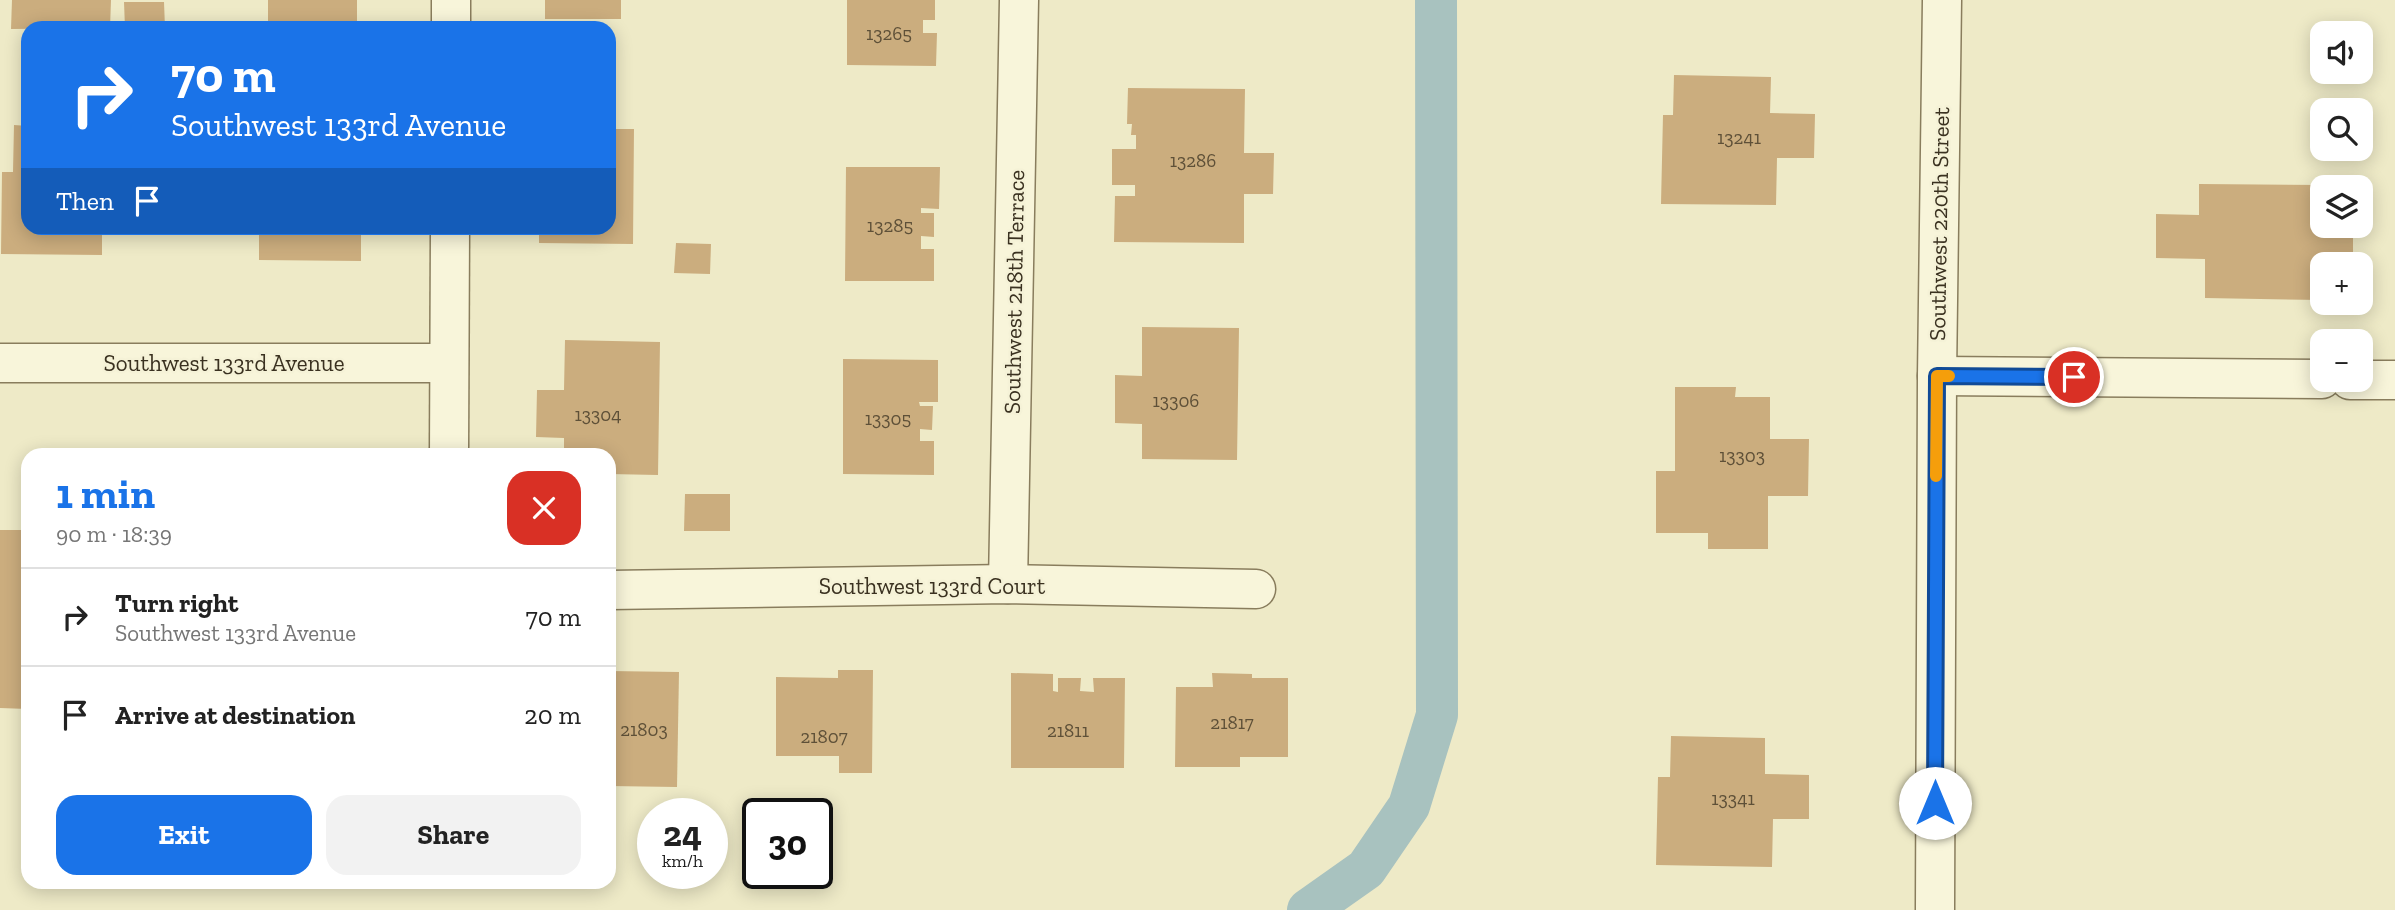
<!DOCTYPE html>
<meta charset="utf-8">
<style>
:root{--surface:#fff;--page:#f2f2f2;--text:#222;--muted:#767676;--line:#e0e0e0;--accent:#1a73e8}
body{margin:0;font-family:"Zilla Slab",serif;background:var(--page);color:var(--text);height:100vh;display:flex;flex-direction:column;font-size:26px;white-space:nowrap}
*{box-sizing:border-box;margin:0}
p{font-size:23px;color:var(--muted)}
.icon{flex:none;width:38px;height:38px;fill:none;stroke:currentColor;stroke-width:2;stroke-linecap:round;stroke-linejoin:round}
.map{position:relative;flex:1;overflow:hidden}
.sheet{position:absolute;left:21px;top:448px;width:595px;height:441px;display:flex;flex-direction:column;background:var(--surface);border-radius:21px;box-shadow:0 4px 18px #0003}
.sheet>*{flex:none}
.top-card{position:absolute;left:21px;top:21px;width:595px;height:214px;border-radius:21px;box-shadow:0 4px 18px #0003;background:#1a73e8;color:#fff;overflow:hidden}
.buttons{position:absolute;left:2310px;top:21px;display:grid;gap:14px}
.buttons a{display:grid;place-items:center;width:63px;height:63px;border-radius:14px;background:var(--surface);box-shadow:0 4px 18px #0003;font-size:35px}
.speed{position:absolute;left:637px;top:798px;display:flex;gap:14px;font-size:35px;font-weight:700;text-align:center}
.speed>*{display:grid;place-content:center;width:91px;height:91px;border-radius:50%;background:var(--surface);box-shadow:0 4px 18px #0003;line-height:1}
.speed small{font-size:18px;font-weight:400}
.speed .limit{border:4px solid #111;border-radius:10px;background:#fff;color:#111}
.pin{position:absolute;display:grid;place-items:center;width:60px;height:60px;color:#fff;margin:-30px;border:4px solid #fff;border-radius:50%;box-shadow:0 2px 7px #0007}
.me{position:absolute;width:77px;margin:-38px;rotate:0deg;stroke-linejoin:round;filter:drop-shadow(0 0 5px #0008)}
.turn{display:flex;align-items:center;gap:24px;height:147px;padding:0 35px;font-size:32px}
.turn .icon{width:91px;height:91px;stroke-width:2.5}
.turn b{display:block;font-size:49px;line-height:60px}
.then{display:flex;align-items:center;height:66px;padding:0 35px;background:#0003;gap:14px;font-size:26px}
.round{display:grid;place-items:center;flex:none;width:74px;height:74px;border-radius:21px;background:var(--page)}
.overview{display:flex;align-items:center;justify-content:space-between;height:119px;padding:0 35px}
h1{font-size:42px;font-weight:700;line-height:52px;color:var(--accent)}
.primary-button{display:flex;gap:14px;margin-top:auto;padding:14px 35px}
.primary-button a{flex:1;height:80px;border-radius:21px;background:var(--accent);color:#fff;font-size:28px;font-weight:700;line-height:80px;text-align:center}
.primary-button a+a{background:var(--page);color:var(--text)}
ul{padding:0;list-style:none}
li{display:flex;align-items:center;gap:21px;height:98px;padding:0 35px;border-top:2px solid var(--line)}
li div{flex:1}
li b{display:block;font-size:26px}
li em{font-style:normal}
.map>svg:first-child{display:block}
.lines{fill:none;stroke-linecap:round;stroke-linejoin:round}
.canal{stroke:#a8c2bf;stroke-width:42}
.building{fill:#cbad7e}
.street-casing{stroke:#897d5d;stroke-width:41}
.street{stroke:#f8f5da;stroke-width:38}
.route-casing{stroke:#114b97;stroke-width:18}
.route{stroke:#1a73e8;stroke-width:12}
.slow{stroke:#f59e0b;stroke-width:12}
.labels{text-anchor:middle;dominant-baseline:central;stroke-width:5;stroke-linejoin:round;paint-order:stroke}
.number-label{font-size:19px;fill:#5e5038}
.street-label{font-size:23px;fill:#3a3120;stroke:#f5f2d7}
</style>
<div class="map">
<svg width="2395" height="910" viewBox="0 0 2395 910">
<rect width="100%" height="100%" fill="#eeeac7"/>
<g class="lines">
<path class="canal" d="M1308 910 1366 869 1409 806 1437 715 1436 0"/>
</g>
<g class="building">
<path d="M12 0H111L110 28 11 29Z"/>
<path d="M268 0H357V23L345 24V28H268Z"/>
<rect x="545" y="0" width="76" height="19"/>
<path d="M847 0H935V20H923V33H937L936 66 847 65Z"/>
<path d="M124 2H164L165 28H125Z"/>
<path d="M1674 75 1771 77 1770 113 1815 114 1814 158H1777L1776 205 1661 204 1663 115H1673Z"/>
<path d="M1128 88 1245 89 1244 153H1274L1273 194H1244V243L1114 242 1115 196H1135V185H1112V149H1136V135H1131L1132 124H1127Z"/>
<path d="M14 125 28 126V228H102V255L1 254 2 172H13Z"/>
<path d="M609 129H634L633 244 539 243V228H609Z"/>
<path d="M846 167H940L939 209 921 208V213H934V237L921 236V249H934V281H845Z"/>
<path d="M2199 184 2322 185V226H2353V264H2322V300L2205 298V259L2156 258V214L2199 215Z"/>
<path d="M259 228H361V261L259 260Z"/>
<path d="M676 243 711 244 710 274 674 273Z"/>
<path d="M1142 327 1239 328 1237 460 1142 459V424L1115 423V375L1142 376Z"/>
<path d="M565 340 660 342 658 475 609 474V455H564V438L536 437 537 390H564Z"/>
<path d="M843 359 938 360V402H919L920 406H933L932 430 920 429V441H934V475L843 474Z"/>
<path d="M1675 387H1736L1735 397H1770V439H1809L1808 496H1768V549H1708V533H1656V471H1675Z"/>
<path d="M685 494H730V531H684Z"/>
<path d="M0 530H28V709L0 708Z"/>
<path d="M838 670H873L872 773H839V756H776V677L838 678Z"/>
<path d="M609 671 679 672 677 787 609 786Z"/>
<path d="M1011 673 1053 674V691L1058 692V678H1081L1080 691 1094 692 1093 678H1125L1124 768H1011Z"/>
<path d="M1212 673 1252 674V678H1288V757H1240V767H1175L1176 687H1213Z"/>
<path d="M1671 736 1765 738V774L1809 775V819H1773L1772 867 1656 865 1658 777H1670Z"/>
<path d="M662 804 701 805 700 814H662Z"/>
</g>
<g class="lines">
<defs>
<g id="street">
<path d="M451 28V0"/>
<path d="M0 363H449"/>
<path d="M1937 376 2322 379"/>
<path d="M2350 380H2395"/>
<path d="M449 455 450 228"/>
<path d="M1008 584 1019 0"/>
<path d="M609 590 1008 584 1256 589"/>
<path d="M1935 910 1937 376 1942 0"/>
</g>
</defs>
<use href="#street" class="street-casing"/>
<use href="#street" class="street"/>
</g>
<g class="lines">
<defs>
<path id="route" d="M1935 803 1937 376 2074 377"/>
</defs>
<use href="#route" class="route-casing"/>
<use href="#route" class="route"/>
<path class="slow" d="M1936 476 1937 376H1949"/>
</g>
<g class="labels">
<g class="number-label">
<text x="889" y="33">13265</text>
<text x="1739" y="137">13241</text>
<text x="1193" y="160">13286</text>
<text x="890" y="225">13285</text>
<text x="1176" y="400">13306</text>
<text x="598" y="414">13304</text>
<text x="888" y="418">13305</text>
<text x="1742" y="455">13303</text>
<text x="1232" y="722">21817</text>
<text x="644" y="729">21803</text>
<text x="1068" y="730">21811</text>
<text x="824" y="736">21807</text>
<text x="1733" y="798">13341</text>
</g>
<g class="street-label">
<text transform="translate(1939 224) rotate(-89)">Southwest 220th Street</text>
<text transform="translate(1014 292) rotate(-89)">Southwest 218th Terrace</text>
<text x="224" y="363">Southwest 133rd Avenue</text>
<text x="932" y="586">Southwest 133rd Court</text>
</g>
</g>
</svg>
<div class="buttons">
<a><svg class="icon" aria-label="sound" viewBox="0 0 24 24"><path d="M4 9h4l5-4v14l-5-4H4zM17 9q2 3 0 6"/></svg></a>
<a><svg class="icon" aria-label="search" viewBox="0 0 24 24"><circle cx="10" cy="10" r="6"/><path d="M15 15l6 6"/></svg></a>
<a><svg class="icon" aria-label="layers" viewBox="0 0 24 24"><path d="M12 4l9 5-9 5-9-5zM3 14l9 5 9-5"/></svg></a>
<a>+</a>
<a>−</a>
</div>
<div class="speed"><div>24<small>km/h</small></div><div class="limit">30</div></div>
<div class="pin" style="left:2074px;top:377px;background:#d93025"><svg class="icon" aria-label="arrive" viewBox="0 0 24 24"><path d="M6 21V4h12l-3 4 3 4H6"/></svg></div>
<svg class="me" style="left:1935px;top:803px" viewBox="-20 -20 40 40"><circle r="19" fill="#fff"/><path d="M0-13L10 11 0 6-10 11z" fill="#1a73e8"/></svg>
<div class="top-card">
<div class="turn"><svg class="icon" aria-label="right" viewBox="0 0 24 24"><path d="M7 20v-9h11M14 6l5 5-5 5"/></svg><div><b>70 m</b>Southwest 133rd Avenue</div></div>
<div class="then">Then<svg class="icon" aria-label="arrive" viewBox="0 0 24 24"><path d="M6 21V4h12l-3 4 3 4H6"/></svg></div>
</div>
<section class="sheet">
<div class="overview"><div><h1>1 min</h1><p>90 m · 18:39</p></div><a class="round" style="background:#d93025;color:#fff"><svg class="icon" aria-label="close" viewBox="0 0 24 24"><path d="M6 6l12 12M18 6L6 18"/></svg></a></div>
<ul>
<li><svg class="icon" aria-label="right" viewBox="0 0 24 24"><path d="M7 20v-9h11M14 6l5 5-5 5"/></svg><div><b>Turn right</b><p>Southwest 133rd Avenue</p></div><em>70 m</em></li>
<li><svg class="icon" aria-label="arrive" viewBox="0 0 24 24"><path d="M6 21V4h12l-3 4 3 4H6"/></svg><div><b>Arrive at destination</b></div><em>20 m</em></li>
</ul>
<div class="primary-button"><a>Exit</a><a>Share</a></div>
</section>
</div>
